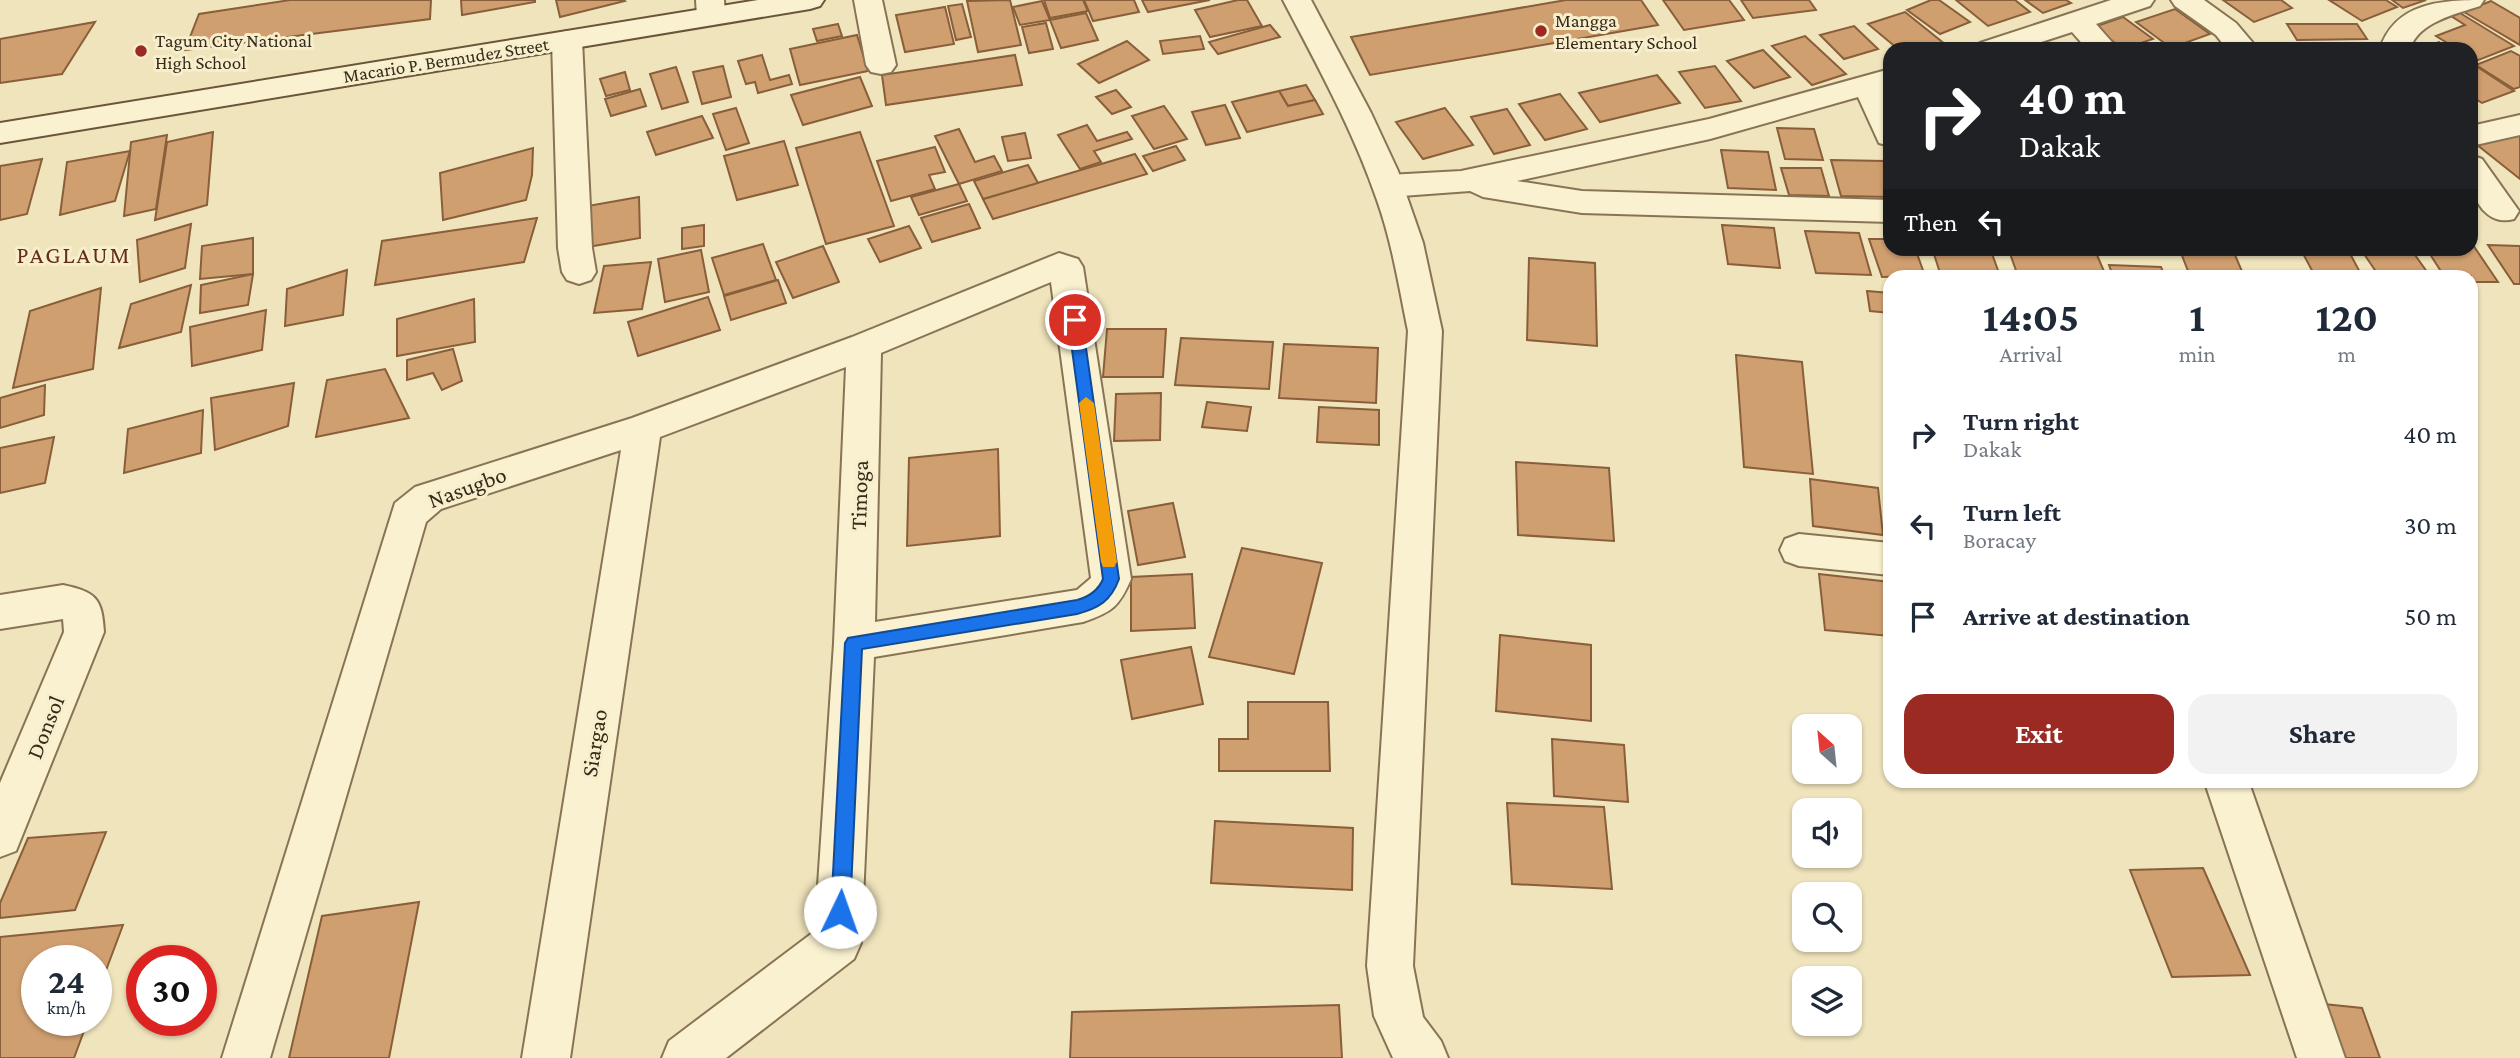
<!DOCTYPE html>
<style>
:root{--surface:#fff;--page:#f2f2f3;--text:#1f2937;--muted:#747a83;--accent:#9a2a22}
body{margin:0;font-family:"Crimson Pro",serif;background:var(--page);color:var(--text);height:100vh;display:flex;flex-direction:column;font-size:26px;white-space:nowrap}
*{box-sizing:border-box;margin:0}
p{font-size:23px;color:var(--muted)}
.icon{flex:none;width:38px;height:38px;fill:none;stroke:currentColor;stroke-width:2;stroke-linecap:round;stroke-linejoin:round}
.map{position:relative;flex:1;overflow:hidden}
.panel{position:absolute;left:1883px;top:270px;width:595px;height:518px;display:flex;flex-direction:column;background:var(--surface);border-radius:21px;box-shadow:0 2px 5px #0004}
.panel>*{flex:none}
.guide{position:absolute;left:1883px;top:42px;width:595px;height:214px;border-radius:21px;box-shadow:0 2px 5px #0004;background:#202124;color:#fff;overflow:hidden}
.needle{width:46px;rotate:333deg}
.fabs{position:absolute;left:1792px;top:714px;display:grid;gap:14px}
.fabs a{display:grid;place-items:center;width:70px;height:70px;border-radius:14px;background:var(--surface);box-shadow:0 2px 5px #0004;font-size:35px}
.speed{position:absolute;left:21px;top:945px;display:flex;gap:14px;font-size:35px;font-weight:700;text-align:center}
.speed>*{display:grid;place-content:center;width:91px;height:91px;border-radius:50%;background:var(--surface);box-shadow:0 2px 5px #0004;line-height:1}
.speed small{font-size:18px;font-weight:400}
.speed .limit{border:10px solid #d22;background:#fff;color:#111}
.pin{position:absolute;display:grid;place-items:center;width:60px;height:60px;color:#fff;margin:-30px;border:4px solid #fff;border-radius:50%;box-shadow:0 2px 7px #0007}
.me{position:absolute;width:77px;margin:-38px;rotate:3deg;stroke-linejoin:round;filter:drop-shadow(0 0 5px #0008)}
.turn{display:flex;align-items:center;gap:24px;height:147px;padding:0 21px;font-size:32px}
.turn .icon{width:91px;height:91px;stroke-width:2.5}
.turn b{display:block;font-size:49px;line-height:60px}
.then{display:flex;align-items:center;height:66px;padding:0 21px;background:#0003;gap:14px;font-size:26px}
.eta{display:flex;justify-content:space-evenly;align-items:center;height:119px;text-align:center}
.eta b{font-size:42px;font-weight:700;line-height:49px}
.primary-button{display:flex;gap:14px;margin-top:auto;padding:14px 21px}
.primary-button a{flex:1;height:80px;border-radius:21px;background:var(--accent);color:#fff;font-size:28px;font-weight:700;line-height:80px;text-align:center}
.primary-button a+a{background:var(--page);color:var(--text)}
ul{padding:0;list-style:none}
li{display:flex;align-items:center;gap:21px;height:91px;padding:0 21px}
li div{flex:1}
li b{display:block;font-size:26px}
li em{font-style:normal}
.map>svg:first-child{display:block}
.building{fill:#d09f70;stroke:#885f3a;stroke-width:2}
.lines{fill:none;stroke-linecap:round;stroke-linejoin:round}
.minor-casing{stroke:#887455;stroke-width:4}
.tertiary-casing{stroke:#887455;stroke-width:4}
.secondary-casing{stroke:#6a5538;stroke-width:4}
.minor{fill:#faf1d0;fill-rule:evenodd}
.tertiary{fill:#faf1d0;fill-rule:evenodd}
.secondary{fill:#faf1d0;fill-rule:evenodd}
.route{fill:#1a73e8;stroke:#114b97;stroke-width:2}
.slow{fill:#f59e0b}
.poi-dot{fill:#9a2a22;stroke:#f7eecc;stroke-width:2.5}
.labels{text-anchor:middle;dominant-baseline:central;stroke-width:6;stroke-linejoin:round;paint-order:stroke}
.far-poi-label{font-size:19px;fill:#362a1b;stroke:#f7eecc;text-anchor:start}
.far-street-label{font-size:19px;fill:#362a1b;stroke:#f7eecc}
.street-label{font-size:23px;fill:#362a1b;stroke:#f7eecc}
.neighbourhood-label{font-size:24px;letter-spacing:2px;fill:#652e18;stroke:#f7eecc}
</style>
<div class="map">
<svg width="2520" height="1058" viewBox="0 0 2520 1058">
<rect width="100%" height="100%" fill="#f0e4bc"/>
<g class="building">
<path d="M290 0H431L430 19 185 50 199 14Z"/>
<path d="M461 0H535V2L462 15Z"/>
<path d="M556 0H624L625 1 560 17Z"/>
<path d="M1010 0 1021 45 978 52 967 1Z"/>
<path d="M1044 0H1083L1088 11 1050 18Z"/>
<path d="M1084 0H1134L1139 12 1093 21Z"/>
<path d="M1142 0H1210L1148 12Z"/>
<path d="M1238 0H1247L1262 26 1210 37 1195 10Z"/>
<path d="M1566 0H1641L1658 25 1370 75 1351 37Z"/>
<path d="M1663 0H1729L1744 20 1684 30Z"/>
<path d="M1741 0H1809L1816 10 1753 18Z"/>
<path d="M1931 0H1939L1970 22 1940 34 1907 10Z"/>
<path d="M1956 0H2015L2030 12 1988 26Z"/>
<path d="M2025 0H2066L2071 3 2043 13Z"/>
<path d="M2223 0H2281L2292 8 2254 22Z"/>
<path d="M2329 0H2386L2397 7 2362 21Z"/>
<path d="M2392 0H2426L2403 8Z"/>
<path d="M1042 1 1050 20 1020 25 1013 7Z"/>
<path d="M2491 1 2520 18V45L2464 12Z"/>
<path d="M962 4 971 37 956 40 948 6Z"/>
<path d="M945 7 954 44 905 52 896 15Z"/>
<path d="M2175 9 2210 34 2171 48 2136 22Z"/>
<path d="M1905 12 1946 45 1934 49H1898L1868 24Z"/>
<path d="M1086 13 1098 40 1061 48 1050 20Z"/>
<path d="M2460 13 2514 46 2476 61 2471 58V49H2457L2436 36 2465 25 2451 16Z"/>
<path d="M2123 17 2153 39 2123 49 2094 27Z"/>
<path d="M95 22 62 74 0 83V39Z"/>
<path d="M1046 23 1053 49 1029 53 1022 27Z"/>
<path d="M838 24 842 36 817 41 813 29Z"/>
<path d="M2287 24H2357L2367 39 2297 40Z"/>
<path d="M1270 25 1280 37 1218 54 1209 42Z"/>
<path d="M1854 26 1878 49 1844 59 1820 35Z"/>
<path d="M857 35 868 71 800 85 790 49Z"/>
<path d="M1200 36 1204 49 1163 54 1160 41Z"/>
<path d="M1805 36 1846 74 1812 85 1772 46Z"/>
<path d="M1127 41 1149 60 1099 83 1078 64Z"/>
<path d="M2439 42 2450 49H2419Z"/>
<path d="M2268 44 2308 45 2311 49H2271Z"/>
<path d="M2316 45 2362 47 2364 49H2318Z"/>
<path d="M1763 50 1790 77 1754 88 1727 61Z"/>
<path d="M2511 51 2520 56V87L2514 89 2476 65Z"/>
<path d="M762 55 770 80 789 75 792 84 758 93 755 82 746 84 738 61Z"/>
<path d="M1015 55 1022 85 886 105 882 75Z"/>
<path d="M2471 63 2482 70 2514 91 2482 103 2471 96Z"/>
<path d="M723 66 731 97 702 104 693 72Z"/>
<path d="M1715 66 1741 101 1705 108 1679 72Z"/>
<path d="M676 67 688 102 662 109 650 74Z"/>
<path d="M625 72 630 90 606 96 600 79Z"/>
<path d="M1657 75 1680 103 1600 122 1579 93Z"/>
<path d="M860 77 872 106 803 125 791 95Z"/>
<path d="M1306 85 1315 100 1288 106 1279 91Z"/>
<path d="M640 89 646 106 611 116 605 99Z"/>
<path d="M1116 90 1131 107 1112 114 1096 97Z"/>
<path d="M1279 91 1288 106 1315 100 1323 114 1247 132 1232 102Z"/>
<path d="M1560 94 1587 129 1545 140 1519 104Z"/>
<path d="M1225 105 1240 138 1206 145 1192 112Z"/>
<path d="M1164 106 1187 139 1154 149 1132 116Z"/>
<path d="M736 108 749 143 726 150 713 114Z"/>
<path d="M1445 108 1473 145 1423 159 1396 122Z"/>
<path d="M1507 109 1530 145 1494 154 1471 117Z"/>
<path d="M702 116 713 138 656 155 647 132Z"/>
<path d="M1087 125 1097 141 1127 132 1132 139 1094 151 1101 162 1080 169 1058 135Z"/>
<path d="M1777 128 1814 129 1823 160 1785 159Z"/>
<path d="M959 129 975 162 994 156 1002 171 959 184 935 136Z"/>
<path d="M213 132 207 205 155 220 167 142Z"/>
<path d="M860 132 894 226 826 244 796 148Z"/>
<path d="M1025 133 1031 158 1008 161 1002 137Z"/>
<path d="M167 135 156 209 124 216 131 142Z"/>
<path d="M2520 135V179L2476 144Z"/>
<path d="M784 141 798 185 737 200 724 156Z"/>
<path d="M1176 146 1185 160 1153 171 1143 156Z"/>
<path d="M935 147 945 172 929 175 935 189 891 201 877 161Z"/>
<path d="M533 148 532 175 526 200 443 220 440 173Z"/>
<path d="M1721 150 1768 152 1776 190 1728 188Z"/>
<path d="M130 151 115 201 60 215 67 162Z"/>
<path d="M1135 154 1147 174 993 219 983 199Z"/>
<path d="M42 159 27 214 0 220V166Z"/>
<path d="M1831 160 1885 161 1890 178V197L1841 196Z"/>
<path d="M1028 165 1038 183 983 199 974 181Z"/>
<path d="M1781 168H1821L1829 196 1789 195Z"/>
<path d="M959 184 967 201 919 215 911 197Z"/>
<path d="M639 197 640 238 582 248V207Z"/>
<path d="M969 204 980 228 932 242 921 218Z"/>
<path d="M537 218 524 262 375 285 382 241Z"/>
<path d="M191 224 185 268 140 282 137 240Z"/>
<path d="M704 225V246L682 249V228Z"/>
<path d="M1722 225 1774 228 1780 268 1728 264Z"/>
<path d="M909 226 921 248 880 262 868 239Z"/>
<path d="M1805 231 1859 233 1871 275 1816 273Z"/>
<path d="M253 238V274L200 279 202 246Z"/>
<path d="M1869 239H1890V248H1915L1925 276 1882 277Z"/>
<path d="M2471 242 2498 282H2471V276H2444L2426 248H2471Z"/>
<path d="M763 244 776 280 724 295 712 258Z"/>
<path d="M2488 245 2520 246V284H2514Z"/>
<path d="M823 246 839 282 793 298 776 262Z"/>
<path d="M1932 248H1990L2000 276H1941Z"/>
<path d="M2008 248H2094L2106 276H2018Z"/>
<path d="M2179 248H2232L2244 276H2190Z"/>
<path d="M2300 248H2347L2362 276H2315Z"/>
<path d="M2360 248H2410L2430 276H2379Z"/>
<path d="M701 250 709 292 665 302 658 259Z"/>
<path d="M1529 258 1595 263 1597 346 1527 340Z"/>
<path d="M651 262 642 309 594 313 604 266Z"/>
<path d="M2109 265 2161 267 2165 276H2113Z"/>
<path d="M347 270 343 315 285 326 287 289Z"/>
<path d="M253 274 248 305 200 313 201 285Z"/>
<path d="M778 280 786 303 731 320 724 296Z"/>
<path d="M191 285 181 332 119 348 131 304Z"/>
<path d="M101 288 93 369 13 388 30 311Z"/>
<path d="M1867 291 1890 293V313L1870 311Z"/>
<path d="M708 297 720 330 638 356 628 322Z"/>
<path d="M474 299 475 342 397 356V319Z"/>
<path d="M266 310 262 350 192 366 190 327Z"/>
<path d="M1107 329H1166L1163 377H1103Z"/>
<path d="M1181 338 1273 342 1269 389 1175 385Z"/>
<path d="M1284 344 1378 348 1376 403 1279 398Z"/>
<path d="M453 349 462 381 442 390 433 373 407 380V360Z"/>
<path d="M1736 355 1802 362 1813 474 1744 467Z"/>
<path d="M385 369 409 418 316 437 327 380Z"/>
<path d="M294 383 288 426 215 450 211 398Z"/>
<path d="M45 385 44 415 0 428V398Z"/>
<path d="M1161 393 1160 440 1114 441 1116 394Z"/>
<path d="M1207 402 1251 407 1247 431 1202 427Z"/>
<path d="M1319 407 1379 410V445L1317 442Z"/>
<path d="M203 410 201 453 124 473 128 429Z"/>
<path d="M54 437 45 483 0 493V448Z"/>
<path d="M998 449 1000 536 907 546 909 458Z"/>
<path d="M1516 462 1609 468 1614 541 1518 535Z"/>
<path d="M1810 479 1878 488 1883 535 1813 526Z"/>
<path d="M1173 503 1185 557 1138 565 1128 511Z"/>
<path d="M1242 548 1322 563 1294 674 1209 657Z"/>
<path d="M1192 574 1195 628 1131 631V577Z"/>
<path d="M1819 574 1890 582V636L1825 630Z"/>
<path d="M1500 635 1591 645V721L1496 711Z"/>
<path d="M1191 647 1203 704 1132 719 1121 660Z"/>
<path d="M1248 702H1328L1330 771H1219V739H1248Z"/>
<path d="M1552 739 1624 745 1628 802 1554 796Z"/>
<path d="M1507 803 1604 807 1612 889 1512 884Z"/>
<path d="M1215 821 1353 828 1352 890 1211 883Z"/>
<path d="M106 832 75 910 0 918V903L28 838Z"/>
<path d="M2203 868 2250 975 2172 977 2130 870Z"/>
<path d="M419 902 389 1058H289L322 916Z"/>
<path d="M123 925 96 997V961H37V1020H88L74 1058H0V937Z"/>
<path d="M2314 1003 2362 1008 2380 1058H2333Z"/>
<path d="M1339 1005 1342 1058H1070L1072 1012Z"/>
</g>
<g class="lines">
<defs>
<g id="minor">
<path d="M696 0H724L725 16 721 22 711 25 701 22 697 16Z"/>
<path d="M854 0H882L896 65 891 72 881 74 871 72 866 65Z"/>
<path d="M2111 0H2154L2150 6 2096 24 2118 49H2087L2072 32 2020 49H1975L1980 43Z"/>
<path d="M2171 0H2204L2236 23 2258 49H2227L2216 35 2175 6Z"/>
<path d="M2484 0 2480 6C2456 14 2418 22 2410 49H2380C2395 2 2443 0 2484 0Z"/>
<path d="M567 31 577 34 582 40 592 248 596 272 591 280 579 284 567 280 562 272 558 248 552 40 557 34Z"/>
<path d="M1890 69V88L1884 89 1890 102V146L1879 143 1858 97 1710 139 1517 181 1582 191 1890 200V222L1582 213 1483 197 1470 191 1388 197 1377 194 1372 186 1377 178 1388 175 1461 171 1709 119Z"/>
<path d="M2520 115V135L2471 146V126Z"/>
<path d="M2471 155 2482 159 2519 211 2514 219C2493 225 2479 210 2472 190 2468 181 2471 165 2471 155Z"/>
<path d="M1059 253 1078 259 1083 267 1131 579C1119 607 1112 612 1083 622L874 657 861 943 854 959 726 1058H662L669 1041 815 931 834 643 846 367 660 437 570 1058H522L621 450 441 509 426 522 270 1058H222L395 503 415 487 632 418 852 337ZM1051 282 1091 578 1077 590 875 622 881 353Z"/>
<path d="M1799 534 1890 543V575L1799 566 1785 561 1780 550 1785 539Z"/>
<path d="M63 585C96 592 102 598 104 632L16 851 0 857V783L64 632 63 619 0 629V595Z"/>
<path d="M2204 780H2248L2345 1058H2297Z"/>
</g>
<path id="tertiary" d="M1283 0H1311L1371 113 1398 171 1423 243 1442 331 1413 966 1423 1017 1441 1041 1448 1058H1393L1374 1016 1367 966 1408 331C1399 287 1392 242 1377 200 1353 130 1317 65 1283 0Z"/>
<path id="secondary" d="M758 0H824L820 6 810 9 0 143V123Z"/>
</defs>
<use href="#minor" class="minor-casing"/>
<use href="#tertiary" class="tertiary-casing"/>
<use href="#secondary" class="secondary-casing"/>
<use href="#minor" class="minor"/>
<use href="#tertiary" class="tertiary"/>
<use href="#secondary" class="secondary"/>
</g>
<path class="route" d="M1075 315 1082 320 1119 579C1111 601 1099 608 1077 614L862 649 850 912 847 918 840 921 834 918 831 912 845 643 848 638 1077 600C1088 597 1098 591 1103 579L1068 320Z"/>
<path class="slow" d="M1086 397 1094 403 1117 562 1114 567H1103L1101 562 1079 403Z"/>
<g class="poi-dot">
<circle cx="1541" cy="31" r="7"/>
<circle cx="141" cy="51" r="7"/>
</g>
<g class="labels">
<g class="far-poi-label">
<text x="1555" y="20">Mangga<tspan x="1555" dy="22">Elementary School</tspan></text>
<text x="155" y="40">Tagum City National<tspan x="155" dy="22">High School</tspan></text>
</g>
<g class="far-street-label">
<text transform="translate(446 60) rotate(-9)">Macario P. Bermudez Street</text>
</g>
<g class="street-label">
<text transform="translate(467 487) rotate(-20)">Nasugbo</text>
<text transform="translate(859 495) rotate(-88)">Timoga</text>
<text transform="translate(45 727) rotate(-68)">Donsol</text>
<text transform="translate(594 743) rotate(-81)">Siargao</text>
</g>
<g class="neighbourhood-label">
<text x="74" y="254">PAGLAUM</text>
</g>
</g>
</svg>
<div class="fabs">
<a><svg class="needle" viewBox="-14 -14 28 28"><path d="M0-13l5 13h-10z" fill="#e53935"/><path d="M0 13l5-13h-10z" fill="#747a83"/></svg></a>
<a><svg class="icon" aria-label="sound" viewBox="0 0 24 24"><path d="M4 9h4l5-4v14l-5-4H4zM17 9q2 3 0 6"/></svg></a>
<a><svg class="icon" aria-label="search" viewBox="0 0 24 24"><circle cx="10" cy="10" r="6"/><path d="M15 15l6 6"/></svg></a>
<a><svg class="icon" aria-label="layers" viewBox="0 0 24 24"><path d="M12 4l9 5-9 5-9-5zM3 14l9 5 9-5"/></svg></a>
</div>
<div class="speed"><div>24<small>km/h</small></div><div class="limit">30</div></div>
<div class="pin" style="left:1075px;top:320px;background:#d93025"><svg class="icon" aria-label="arrive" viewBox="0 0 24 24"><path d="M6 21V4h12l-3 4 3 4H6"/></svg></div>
<svg class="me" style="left:840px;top:912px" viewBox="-20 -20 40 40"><circle r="19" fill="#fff"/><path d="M0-13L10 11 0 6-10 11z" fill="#1a73e8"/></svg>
<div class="guide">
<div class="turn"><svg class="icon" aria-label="right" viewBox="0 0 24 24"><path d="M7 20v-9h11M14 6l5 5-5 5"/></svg><div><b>40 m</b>Dakak</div></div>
<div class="then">Then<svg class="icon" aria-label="left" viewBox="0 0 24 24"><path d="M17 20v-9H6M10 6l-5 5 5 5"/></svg></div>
</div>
<section class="panel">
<div class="eta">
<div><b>14:05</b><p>Arrival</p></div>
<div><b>1</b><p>min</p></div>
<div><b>120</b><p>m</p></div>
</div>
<ul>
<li><svg class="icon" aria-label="right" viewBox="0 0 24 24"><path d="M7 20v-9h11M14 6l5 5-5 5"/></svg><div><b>Turn right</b><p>Dakak</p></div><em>40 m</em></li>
<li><svg class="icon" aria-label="left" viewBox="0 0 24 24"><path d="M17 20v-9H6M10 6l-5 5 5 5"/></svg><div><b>Turn left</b><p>Boracay</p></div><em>30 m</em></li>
<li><svg class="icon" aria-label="arrive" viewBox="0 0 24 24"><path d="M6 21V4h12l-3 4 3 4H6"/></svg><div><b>Arrive at destination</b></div><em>50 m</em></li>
</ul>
<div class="primary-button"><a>Exit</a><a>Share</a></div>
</section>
</div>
